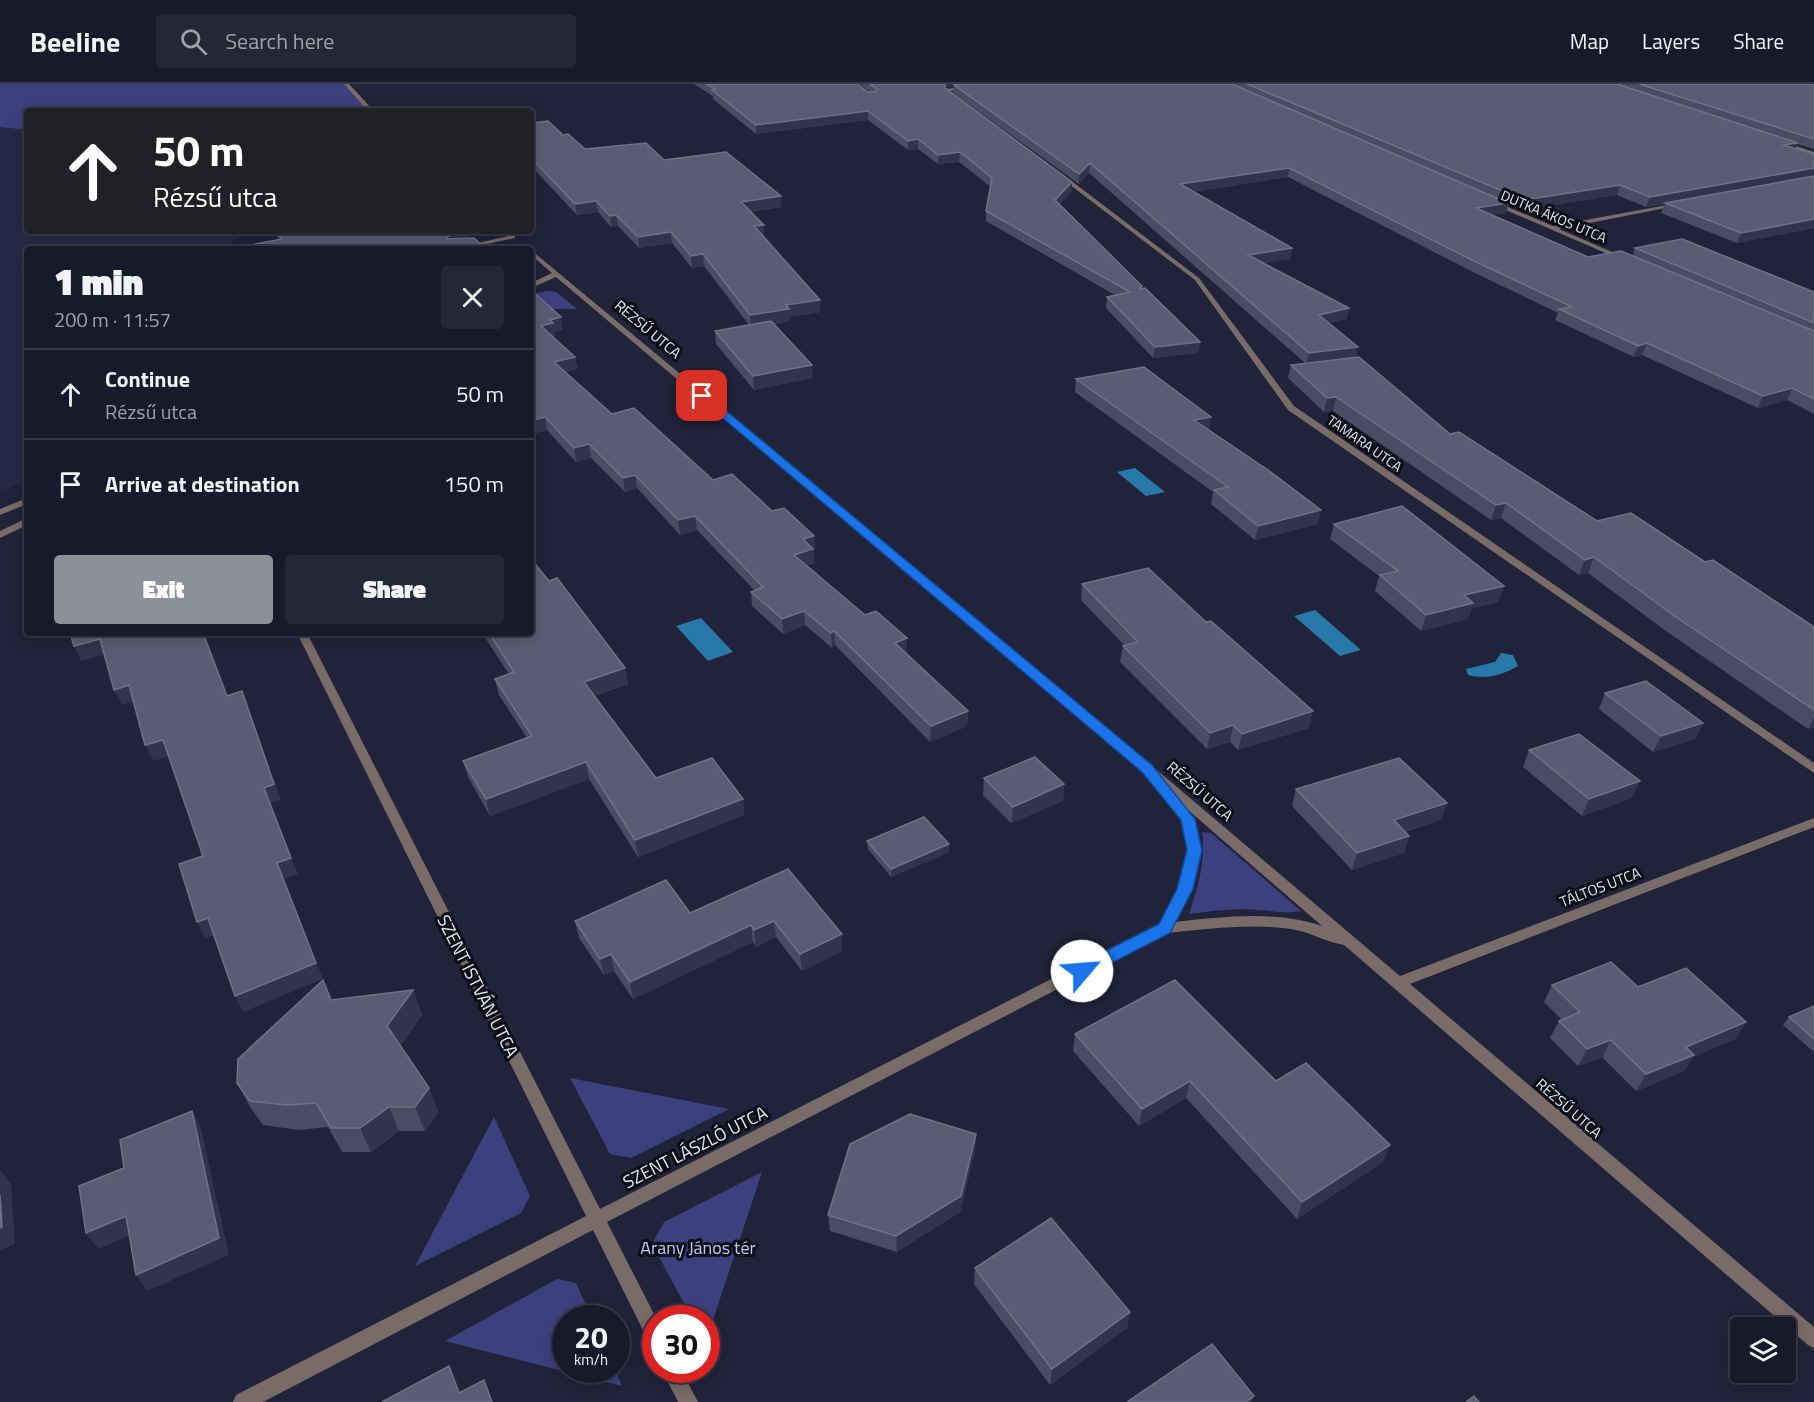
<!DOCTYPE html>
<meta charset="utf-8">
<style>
:root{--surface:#181a2b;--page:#252737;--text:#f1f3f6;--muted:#9fa1a9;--line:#363847;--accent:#8c9099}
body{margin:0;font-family:"Titillium Web",sans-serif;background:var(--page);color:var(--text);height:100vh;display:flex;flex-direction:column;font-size:22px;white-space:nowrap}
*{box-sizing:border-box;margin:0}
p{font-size:20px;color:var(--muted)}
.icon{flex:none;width:33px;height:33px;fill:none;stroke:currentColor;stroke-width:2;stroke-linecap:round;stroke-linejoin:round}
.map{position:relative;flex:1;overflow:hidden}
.details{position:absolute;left:24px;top:162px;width:510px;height:390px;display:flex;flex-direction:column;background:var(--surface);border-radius:6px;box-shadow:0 3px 15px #0003,0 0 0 2px var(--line)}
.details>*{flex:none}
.guide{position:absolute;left:24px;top:24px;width:510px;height:126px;border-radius:6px;box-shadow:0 3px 15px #0003,0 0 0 2px var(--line);background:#202124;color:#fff;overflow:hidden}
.buttons{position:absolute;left:1730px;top:1233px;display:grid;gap:12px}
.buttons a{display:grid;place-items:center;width:66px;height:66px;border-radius:6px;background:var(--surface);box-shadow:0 3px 15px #0003,0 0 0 2px var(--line);font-size:30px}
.speed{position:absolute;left:552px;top:1221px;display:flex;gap:12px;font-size:30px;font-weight:700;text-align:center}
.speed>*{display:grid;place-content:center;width:78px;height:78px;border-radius:50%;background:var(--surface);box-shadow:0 3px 15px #0003,0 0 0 2px var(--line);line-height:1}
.speed small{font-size:15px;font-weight:400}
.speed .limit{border:9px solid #d22;background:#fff;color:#111}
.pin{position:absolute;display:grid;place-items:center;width:51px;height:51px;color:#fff;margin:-26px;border-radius:12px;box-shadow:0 3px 9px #0006}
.me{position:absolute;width:66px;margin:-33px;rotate:63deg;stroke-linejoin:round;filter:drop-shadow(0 0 4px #0008)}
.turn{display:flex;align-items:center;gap:21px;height:126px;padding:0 30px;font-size:27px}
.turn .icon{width:78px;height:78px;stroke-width:2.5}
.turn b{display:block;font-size:42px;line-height:51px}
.round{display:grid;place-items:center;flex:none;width:63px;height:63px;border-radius:6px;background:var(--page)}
.head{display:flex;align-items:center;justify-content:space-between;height:102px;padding:0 30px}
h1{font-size:36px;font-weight:800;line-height:45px}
.button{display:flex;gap:12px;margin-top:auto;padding:12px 30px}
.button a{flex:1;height:69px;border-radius:6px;background:var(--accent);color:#fff;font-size:24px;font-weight:800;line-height:69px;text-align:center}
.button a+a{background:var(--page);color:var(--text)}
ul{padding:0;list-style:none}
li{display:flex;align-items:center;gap:18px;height:90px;padding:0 30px;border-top:2px solid var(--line)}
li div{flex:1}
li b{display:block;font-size:22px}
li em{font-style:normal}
header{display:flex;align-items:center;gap:36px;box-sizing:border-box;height:84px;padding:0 30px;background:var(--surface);border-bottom:2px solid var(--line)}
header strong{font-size:28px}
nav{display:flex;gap:33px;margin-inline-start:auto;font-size:21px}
.search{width:420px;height:54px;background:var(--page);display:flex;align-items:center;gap:15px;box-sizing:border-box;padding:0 21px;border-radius:6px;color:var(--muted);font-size:22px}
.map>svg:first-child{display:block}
.built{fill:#272a46}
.green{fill:#3d407e}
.water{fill:#2878a9}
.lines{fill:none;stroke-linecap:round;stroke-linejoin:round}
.minor{fill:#796b67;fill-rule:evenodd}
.wall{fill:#494c63}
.shaded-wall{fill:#31344c}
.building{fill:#5a5c73;stroke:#6f7287;stroke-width:1.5}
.route{fill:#1a73e8;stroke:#114b97;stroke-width:1.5}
.labels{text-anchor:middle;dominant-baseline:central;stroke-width:6;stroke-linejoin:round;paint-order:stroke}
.far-street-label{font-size:14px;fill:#e5e7f6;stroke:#0c0d17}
.street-label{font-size:15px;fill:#e5e7f6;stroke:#0c0d17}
.near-street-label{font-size:18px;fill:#e5e7f6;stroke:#0c0d17}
.near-park-label{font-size:18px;fill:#c2c8ef;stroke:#0c0d17}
</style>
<header>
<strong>Beeline</strong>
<div class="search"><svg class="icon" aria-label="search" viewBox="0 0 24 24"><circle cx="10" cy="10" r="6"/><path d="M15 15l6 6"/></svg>Search here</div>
<nav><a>Map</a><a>Layers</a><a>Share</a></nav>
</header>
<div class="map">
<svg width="1814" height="1318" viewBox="0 0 1814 1318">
<rect width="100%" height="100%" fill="#202339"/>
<path class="built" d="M0 43 27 46V147H250L221 165H27V397L0 407Z"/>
<g class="green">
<path d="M0 0H346L371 27H27V46L0 43Z"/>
<path d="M547 207 556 208 577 225H531V210Z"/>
<path d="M1202 748 1211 749 1301 827C1286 830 1274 827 1259 826 1236 824 1212 827 1189 830 1198 802 1206 778 1202 748Z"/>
<path d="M570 994 729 1025 631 1074 610 1070Z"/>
<path d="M494 1033 530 1112 521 1129 415 1182Z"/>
<path d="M762 1088 707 1254 706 1234H692L652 1160 664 1138Z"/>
<path d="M557 1195 576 1199 592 1234H566V1286H615L622 1302 445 1257Z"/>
</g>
<g class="water">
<path d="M1135 384 1165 408 1146 412 1117 388Z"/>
<path d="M1315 526 1361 566 1340 572 1294 532Z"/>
<path d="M701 534 733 568 708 577 676 542Z"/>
<path d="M1501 569 1513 571 1518 582C1503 591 1485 596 1468 591L1466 585 1495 578Z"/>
</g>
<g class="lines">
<g class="minor">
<path d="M344 0H349L374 27H368Z"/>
<path d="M986 0H1000L951 7V10L962 17 960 20 946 11V5Z"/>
<path d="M1781 57 1814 68V72L1779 60Z"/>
<path d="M1057 89H1061L1199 194 1294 322 1814 679V689L1288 326 1195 196 1057 91Z"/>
<path d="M1492 118H1496L1553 142 1678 119 1681 121 1559 145 1626 174V176L1624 177 1492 120Z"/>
<path d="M513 151 515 152V154L464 165H451Z"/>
<path d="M531 166 1151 681 1400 892 1814 734V743L1410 900 1814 1243V1264L1808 1261 1344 861C1326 858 1310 848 1291 845 1250 839 1208 845 1166 849L607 1138 656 1234V1263L650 1260 593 1146 263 1318H233L236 1311 586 1132 297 549H307L600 1125 1159 840C1175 810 1200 768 1180 734 1175 724 1166 717 1160 708L1163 705 556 193 531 204V199L552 189 531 171ZM1188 726 1322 842C1275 826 1223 833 1174 838 1192 804 1214 762 1188 726Z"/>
<path d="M27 414V420L0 431V425Z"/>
<path d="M27 434V441L0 454V447Z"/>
<path d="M662 1286H681L698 1318H678Z"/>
</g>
</g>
<g class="wall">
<path d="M694 0H857L868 8H870L859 0H1814V65L1797 60 1795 65 1814 70V144L1737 159 1661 129 1665 120 1646 123 1617 111 1521 126 1508 121 1506 129 1492 131 1588 173 1633 171 1635 164 1814 208V330L1787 316 1758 324 1642 271 1634 273 1555 236 1558 229 1473 188 1288 93 1193 108 1292 164 1290 175 1263 179 1347 235 1329 239 1356 273 1450 350 1597 437 1705 478 1814 543V643L1808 645 1666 547 1588 489 1579 491 1501 434 1491 436 1333 327 1324 328 1288 294 1291 281 1305 279 1089 89 1079 100 953 9 954 2 945 3V4L1072 98V107L1059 121 1142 205 1200 258 1198 269 1153 274 1106 224 1107 213 1115 211 986 137V127L990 102 959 78 938 80 918 65 908 66 868 36 756 50 713 15V12Z"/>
<path d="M531 39 563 51 585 65 664 76 781 123 751 128 764 152H763L820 228 789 233 790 237 774 240 813 294 754 306 716 260 715 247 749 241 704 182 692 184 672 159 639 164 618 142 611 143 598 128 577 131 531 82Z"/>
<path d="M274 147H470V148H467L468 154 279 156Z"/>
<path d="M531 206 563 246 555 247V251L552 252 575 273 577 285 565 288 612 330 713 396 772 427 814 452 815 466 813 467 814 479 807 481 907 569H906L968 627 967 642 930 658 835 561 832 564 805 541 783 550 752 522 751 508 754 506 697 446 680 451 637 404 625 408 591 374 576 378 547 346 536 349 531 344Z"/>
<path d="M1076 295 1209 346H1208L1318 440 1255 456 1211 420 1213 408 1075 308Z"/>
<path d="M1334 440 1504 502 1498 518 1472 524 1468 535 1421 547 1375 507 1379 492 1330 455Z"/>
<path d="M549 497 625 584 628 600 594 612 656 694 743 715 744 731 638 773 589 695 490 732 468 693 463 677 527 654 499 611 495 595 509 590 482 549H531Z"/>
<path d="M1082 500 1309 644 1238 666 1230 658 1207 665 1120 578 1123 562H1125L1081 516Z"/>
<path d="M1605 609 1703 639 1695 655 1653 668 1599 625Z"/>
<path d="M1529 666 1632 714 1582 732 1523 683Z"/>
<path d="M984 694 1064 700 1063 717 1011 739 983 711Z"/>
<path d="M1296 705 1442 735 1405 748 1409 752 1404 769 1352 786 1292 722Z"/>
<path d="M867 757 949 768 891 793 868 765Z"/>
<path d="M788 785 842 867 802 887 776 853 756 863 753 858 633 915 614 887 604 891 579 854 575 837 690 829Z"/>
<path d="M1552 901 1638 903 1746 938 1735 955 1693 973 1684 987 1636 1007 1602 973 1578 982 1550 954 1559 937 1562 936 1544 918Z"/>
<path d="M413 906 422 931 400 962 429 1004 438 1028 425 1047H399L371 1068H342L328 1043 299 1046 263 1041 250 1023 237 999 332 916Z"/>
<path d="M1814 922V968L1783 941 1789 933Z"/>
<path d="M1075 950 1276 997 1383 1078 1297 1135 1186 1014 1139 1042 1073 967Z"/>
<path d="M976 1050 975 1066 960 1128 897 1168 830 1147 828 1131Z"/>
<path d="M975 1184 1130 1228 1127 1244 1050 1301 974 1200Z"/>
</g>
<g class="shaded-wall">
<path d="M944 0H970L954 1V2L944 4Z"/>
<path d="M868 27V36L756 50V41Z"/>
<path d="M918 55V65L908 66V57Z"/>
<path d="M1798 59 1794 68 1783 61Z"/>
<path d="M960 68 959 78 938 80V71Z"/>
<path d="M1090 79 1089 89 1079 100V90Z"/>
<path d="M1289 84 1288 93 1179 110 1180 100Z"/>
<path d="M1814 84V93L1646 123 1650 113Z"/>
<path d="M1072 98V107L1054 126 1055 116Z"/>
<path d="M1620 101 1617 111 1521 126 1524 116Z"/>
<path d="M781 112V123L742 129 741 118Z"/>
<path d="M596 117 598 128 577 131 575 120Z"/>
<path d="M1508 119 1506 129 1473 134 1476 124Z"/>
<path d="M616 131 618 142 611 143 610 132Z"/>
<path d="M1814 135V144L1737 159 1741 149Z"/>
<path d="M764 141V152L755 153 754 142Z"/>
<path d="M459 147H470L467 148 469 159 447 155 448 152Z"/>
<path d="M671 148 672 159 639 164 638 153Z"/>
<path d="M1292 164 1290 175 1246 182 1248 171Z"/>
<path d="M703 170 704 182 692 184 691 172Z"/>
<path d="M820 216V228L789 233 790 237 751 243 750 231 786 221Z"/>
<path d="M1349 224 1347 235 1317 242 1319 231Z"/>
<path d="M561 233 563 246 555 247V251L543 254 541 242 550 236Z"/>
<path d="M1200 258 1198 269 1153 274 1155 263Z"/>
<path d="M1647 259 1642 271 1634 273 1638 262Z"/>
<path d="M1358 263 1356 274 1306 280 1309 269Z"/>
<path d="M575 273 577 285 556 290 554 278Z"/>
<path d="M812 281 813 294 754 306 753 292Z"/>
<path d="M1792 304 1787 316 1758 324 1763 312Z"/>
<path d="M1336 313 1333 327 1324 328 1327 314Z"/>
<path d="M545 333 547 346 536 349 534 336Z"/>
<path d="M1211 333 1209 346 1192 349 1194 336Z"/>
<path d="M589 360 591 374 576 378 574 364Z"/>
<path d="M635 391 637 404 625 408 623 394Z"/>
<path d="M1506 419 1501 434 1491 436 1496 421Z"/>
<path d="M1321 426 1318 440 1255 456 1258 442Z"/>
<path d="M695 432 697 446 680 451 678 436Z"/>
<path d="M814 452 815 466 813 467 814 479 795 485 794 471 803 455Z"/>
<path d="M1594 473 1588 489 1579 491 1585 476Z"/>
<path d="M1504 502 1498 518 1472 524 1468 535 1421 547 1426 531 1464 511Z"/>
<path d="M804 527 805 541 783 550 782 535Z"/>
<path d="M834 547 835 561 832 564 831 549Z"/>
<path d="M907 554V569L895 574V559Z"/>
<path d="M100 555 107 570 81 577 74 562Z"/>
<path d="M625 584 628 600 587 614 584 598Z"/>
<path d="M129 601 136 617 122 621 114 606Z"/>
<path d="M242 607 281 716 270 719 298 790 284 795 323 895 243 928 235 912 264 704Z"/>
<path d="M968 627 967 642 930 658 931 642Z"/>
<path d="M1313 627 1309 644 1238 666 1242 650Z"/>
<path d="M1814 634V643L1808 645Z"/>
<path d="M1703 639 1695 655 1653 668 1661 652Z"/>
<path d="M1233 641 1230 658 1207 665 1210 649Z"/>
<path d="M163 656 170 672 153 677 145 661Z"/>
<path d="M586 678 589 695 490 732 486 715Z"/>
<path d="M1640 697 1632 714 1582 732 1589 715Z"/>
<path d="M1064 700 1063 717 1011 739 1013 723Z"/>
<path d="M743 715 744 731 638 773 635 756Z"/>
<path d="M1447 719 1442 735 1388 753 1394 736Z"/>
<path d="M1409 752 1404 769 1352 786 1357 769Z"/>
<path d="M949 760V768L891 793V785Z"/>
<path d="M208 834 216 850 205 854 197 838Z"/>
<path d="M774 837 776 853 756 863 754 846Z"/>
<path d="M751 841 753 858 633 915 630 898Z"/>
<path d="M842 850V867L802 887 800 870Z"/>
<path d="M611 870 614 887 604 891 600 875Z"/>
<path d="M413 906 422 931 396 967 387 942Z"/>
<path d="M1746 938 1735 955 1693 973 1684 987 1636 1007 1646 990 1686 963Z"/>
<path d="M1611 956 1602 973 1578 982 1587 965Z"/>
<path d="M1190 997 1186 1014 1139 1042 1142 1025Z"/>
<path d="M429 1004 438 1028 425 1047 415 1023Z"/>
<path d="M389 1023 399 1047 371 1068 360 1044Z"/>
<path d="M192 1027 201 1044 229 1171 147 1207 136 1191Z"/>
<path d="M976 1050 975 1066 960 1128 897 1168 896 1152Z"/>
<path d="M1390 1061 1383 1078 1297 1135 1302 1118Z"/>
<path d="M0 1086 11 1100 15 1160 0 1166Z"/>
<path d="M126 1132 138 1148 98 1165 86 1149Z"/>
<path d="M1130 1228 1127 1244 1050 1301 1052 1285Z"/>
<path d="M449 1282 456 1297 464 1318 459 1309Z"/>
<path d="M1254 1312 1252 1318H1246Z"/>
</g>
<g class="building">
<path d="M706 0H857L868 8H875L877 5 870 0H945V4L1072 98 1055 116 1142 202 1140 205 1145 204 1200 258 1155 263 1107 213 1130 208 986 127 992 94 960 68 938 71 918 55 908 57 868 27 756 41 712 6 715 5Z"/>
<path d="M958 0H1232L1508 119 1476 124 1588 173 1621 167 1814 247V315L1792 304 1763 312 1647 259 1638 262 1559 225 1572 223 1476 178 1289 84 1180 100 1292 164 1248 171 1349 224 1319 231 1358 263 1309 269 1090 79 1079 90 954 1Z"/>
<path d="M1247 0H1617L1798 59 1783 61 1814 70V84L1650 113 1620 101 1524 116Z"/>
<path d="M1639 0H1814V55Z"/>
<path d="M548 37 563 51 568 50 585 65 646 59 664 76 726 68 781 112 741 118 764 141 754 142 820 216 786 221 789 225 750 231 703 170 691 172 671 148 638 153 616 131 610 132 596 117 575 120 531 74V39Z"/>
<path d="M1814 92V135L1741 149 1665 119Z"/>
<path d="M277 147H467L448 152 447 155 474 154 486 165H229L282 155Z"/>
<path d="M1682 155 1814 208V239L1635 164Z"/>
<path d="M531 206 561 233 550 236 553 239 541 242 575 273 554 278 612 330 634 324 713 396 732 390 772 427 784 424 814 452 803 455 813 465 794 471 865 531 876 527 907 554 895 559 968 627 931 642 834 547 831 549 804 527 782 535 751 508 763 503 695 432 678 436 635 391 623 394 589 360 574 364 545 333 534 336 531 333Z"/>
<path d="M771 237 812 281 753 292 715 247Z"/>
<path d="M1359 273 1450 350 1459 348 1597 437 1631 429 1705 478 1713 476 1814 543V626L1673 531 1594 473 1585 476 1506 419 1496 421 1336 313 1327 314 1291 281Z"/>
<path d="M1144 283 1211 333 1194 336 1268 386 1321 426 1258 442 1214 406 1228 403 1076 295Z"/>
<path d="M1402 422 1504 502 1464 511 1473 519 1426 531 1380 491 1398 487 1334 440Z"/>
<path d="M531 475 549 497 557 494 625 584 584 598 656 694 712 674 743 715 635 756 586 678 486 715 463 677 532 652 495 595 514 588 489 549H531Z"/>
<path d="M1148 484 1206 538 1211 537 1313 627 1242 650 1233 641 1210 649 1123 562 1138 558 1082 500Z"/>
<path d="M70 549H199L200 550 203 549 227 612 242 607 274 700 264 704 291 774 277 779 316 879 235 912 208 834 197 838 179 780 203 772 163 656 145 661 129 601 114 606 100 555 74 562Z"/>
<path d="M1646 597 1703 639 1661 652 1605 609Z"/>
<path d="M1579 650 1640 697 1589 715 1529 666Z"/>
<path d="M1035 673 1064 700 1013 723 984 694Z"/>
<path d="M1399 674 1447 719 1394 736 1409 752 1357 769 1296 705Z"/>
<path d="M924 733 949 760 891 785 867 757Z"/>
<path d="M788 785 842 850 800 870 774 837 754 846 751 841 630 898 611 870 600 875 575 837 666 796 690 829Z"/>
<path d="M1611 878 1638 903 1686 884 1746 938 1686 963 1694 971 1646 990 1611 956 1587 965 1559 937 1580 928 1552 901Z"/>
<path d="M323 896 331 916 413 906 387 942 429 1004 415 1023H389L360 1044H331L316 1019 287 1021 250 1017 237 999 238 975Z"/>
<path d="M1175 896 1276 997 1306 979 1390 1061 1302 1118 1190 997 1142 1025 1075 950Z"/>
<path d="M1814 922V955L1789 933Z"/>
<path d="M192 1027 219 1154 136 1191 126 1132 86 1149 79 1102 124 1084 120 1056Z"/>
<path d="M910 1030 976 1050 961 1112 896 1152 828 1131 850 1060Z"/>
<path d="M0 1111 2 1143 0 1144Z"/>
<path d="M1051 1134 1130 1228 1052 1285 975 1184Z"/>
<path d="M1212 1260 1254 1312 1246 1318H1127Z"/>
<path d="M449 1282 459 1309 484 1296 492 1318H382Z"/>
<path d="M1474 1312 1479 1318H1466Z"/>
</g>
<path class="route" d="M699 310H706L1152 681 1195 735 1202 766 1193 805 1170 849 1088 891 1082 893 1076 891 1074 887 1076 882 1159 840 1177 805 1187 766 1181 736 1142 688 699 314Z"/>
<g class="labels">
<g class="far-street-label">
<text transform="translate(1554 132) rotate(23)">DUTKA ÁKOS UTCA</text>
<text transform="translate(1365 359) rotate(35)">TAMARA UTCA</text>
</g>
<g class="street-label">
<text transform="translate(648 245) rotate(40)">RÉZSŰ UTCA</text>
<text transform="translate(1200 707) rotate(41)">RÉZSŰ UTCA</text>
<text transform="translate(1600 803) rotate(-21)">TÁLTOS UTCA</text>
<text transform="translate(1569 1024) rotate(41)">RÉZSŰ UTCA</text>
</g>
<g class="near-street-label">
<text transform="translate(478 902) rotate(63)">SZENT ISTVÁN UTCA</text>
<text transform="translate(695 1063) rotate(-27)">SZENT LÁSZLÓ UTCA</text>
</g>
<g class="near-park-label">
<text x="698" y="1163">Arany János tér</text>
</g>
</g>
</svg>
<div class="buttons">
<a><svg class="icon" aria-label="layers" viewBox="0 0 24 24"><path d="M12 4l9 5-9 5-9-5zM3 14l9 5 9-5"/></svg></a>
</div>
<div class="speed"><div>20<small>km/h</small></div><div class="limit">30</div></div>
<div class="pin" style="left:702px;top:312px;background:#d93025"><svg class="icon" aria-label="arrive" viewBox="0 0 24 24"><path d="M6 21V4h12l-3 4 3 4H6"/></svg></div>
<svg class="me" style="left:1082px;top:887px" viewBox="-20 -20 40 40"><circle r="19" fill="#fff"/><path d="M0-13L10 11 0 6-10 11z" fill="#1a73e8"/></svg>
<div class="guide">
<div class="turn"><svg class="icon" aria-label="ahead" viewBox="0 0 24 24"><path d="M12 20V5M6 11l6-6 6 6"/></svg><div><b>50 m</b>Rézsű utca</div></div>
</div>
<section class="details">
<div class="head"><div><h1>1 min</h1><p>200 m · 11:57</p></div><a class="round"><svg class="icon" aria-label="close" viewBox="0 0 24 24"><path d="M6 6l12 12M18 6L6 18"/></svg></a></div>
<ul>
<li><svg class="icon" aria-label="ahead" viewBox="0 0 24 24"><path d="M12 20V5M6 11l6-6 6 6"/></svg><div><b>Continue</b><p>Rézsű utca</p></div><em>50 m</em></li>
<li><svg class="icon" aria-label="arrive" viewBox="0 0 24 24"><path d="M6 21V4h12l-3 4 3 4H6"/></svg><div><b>Arrive at destination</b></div><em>150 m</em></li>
</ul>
<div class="button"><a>Exit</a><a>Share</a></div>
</section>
</div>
